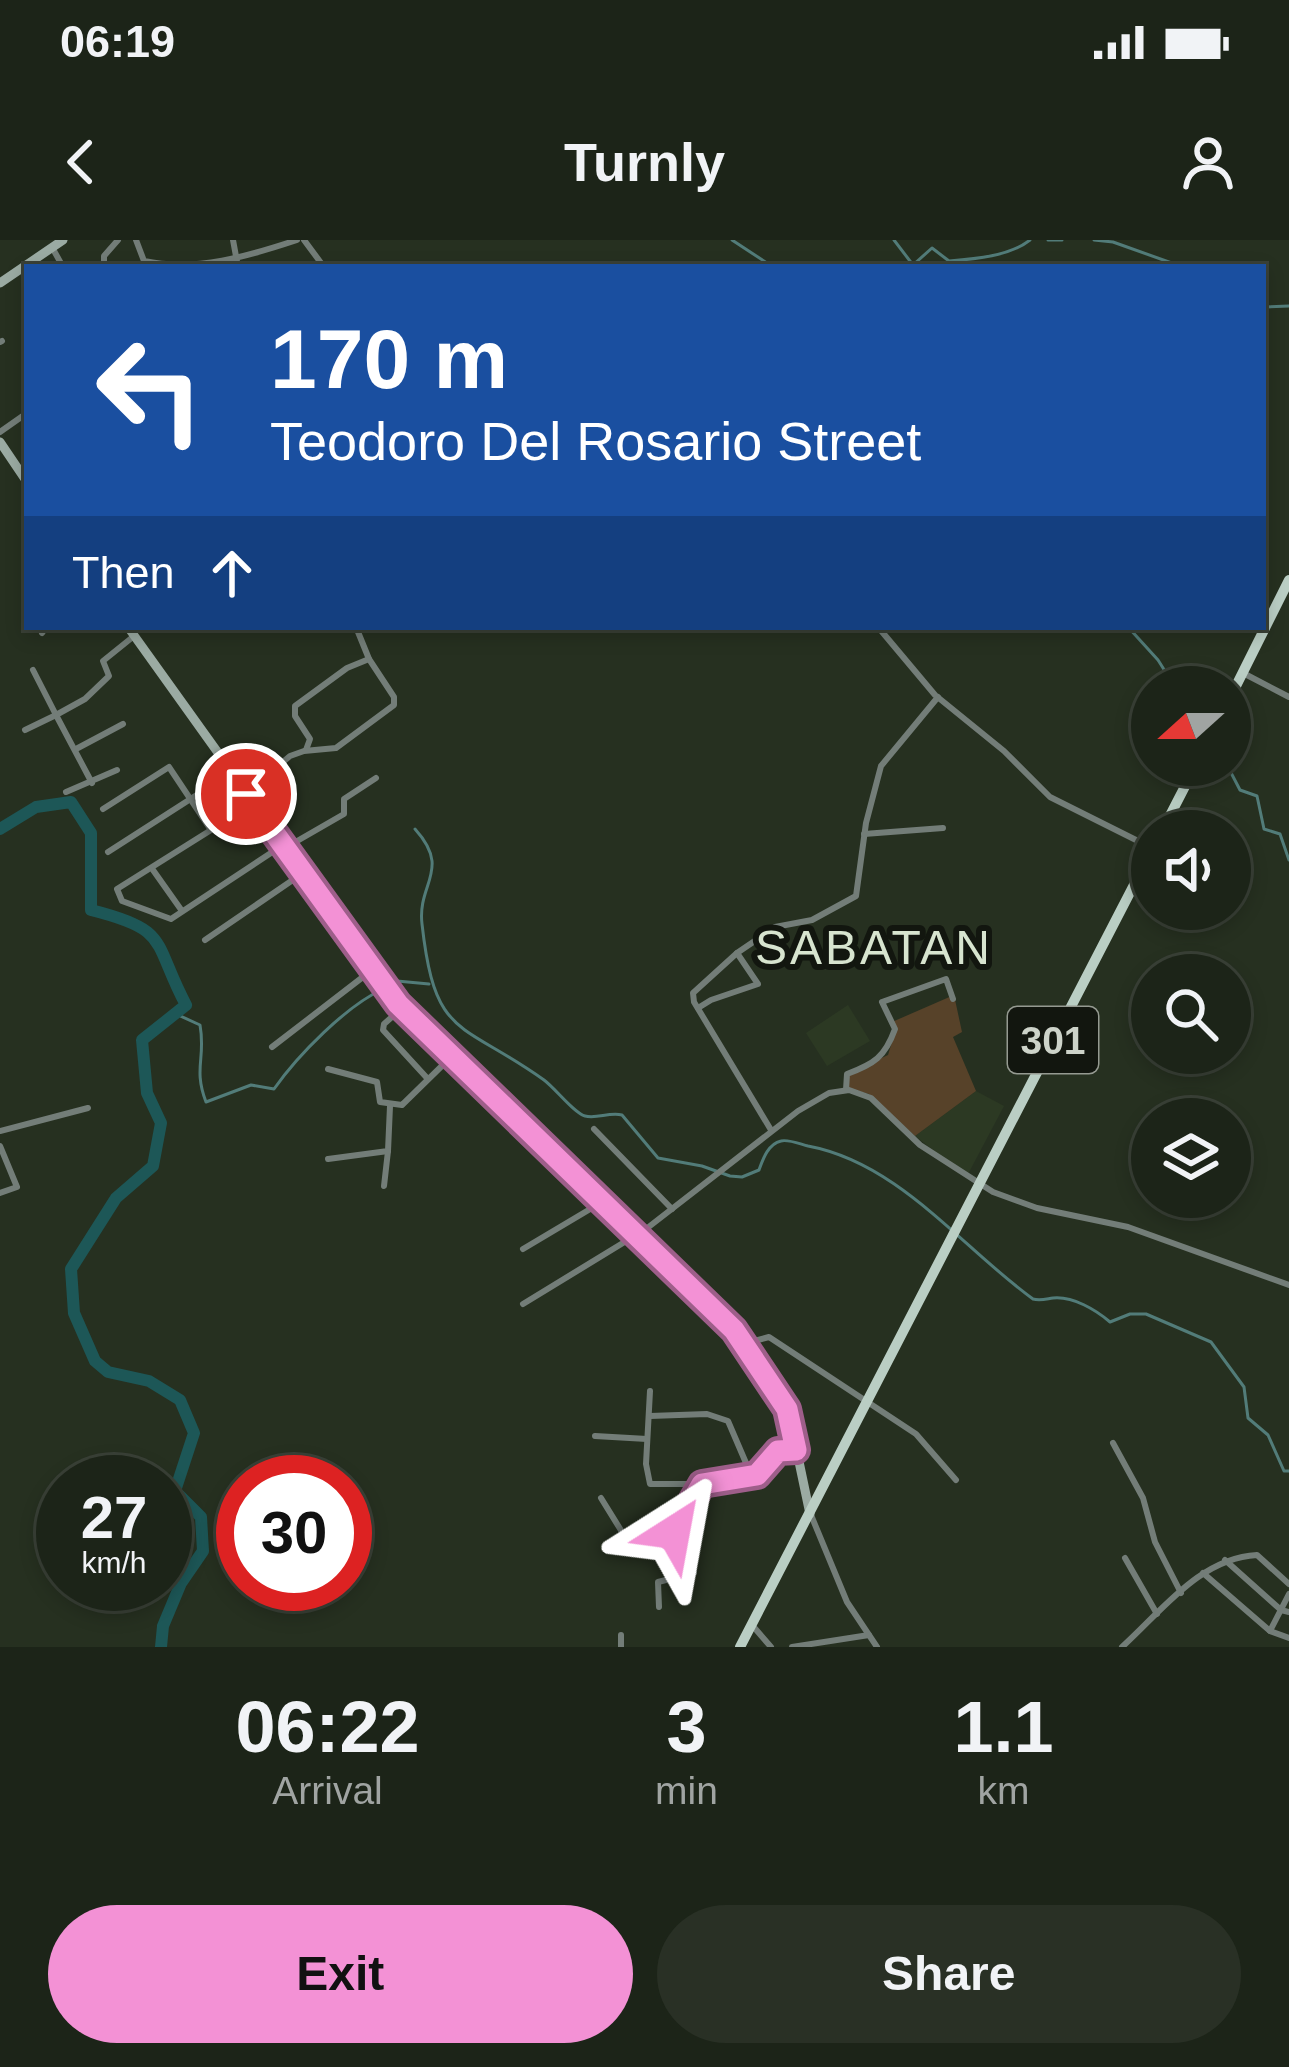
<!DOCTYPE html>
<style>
:root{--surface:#1c2418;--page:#293025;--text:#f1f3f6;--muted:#a0a4a2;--line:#3a4137;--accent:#f391d5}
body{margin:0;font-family:Helvetica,sans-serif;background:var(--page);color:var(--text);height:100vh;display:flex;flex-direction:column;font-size:45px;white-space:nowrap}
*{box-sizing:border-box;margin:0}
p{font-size:39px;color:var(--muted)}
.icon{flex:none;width:66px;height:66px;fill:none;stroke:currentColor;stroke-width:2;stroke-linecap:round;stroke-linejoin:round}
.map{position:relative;height:1407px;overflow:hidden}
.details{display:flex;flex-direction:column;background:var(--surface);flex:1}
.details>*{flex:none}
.top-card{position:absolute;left:24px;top:24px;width:1242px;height:366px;border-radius:0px;box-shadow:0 6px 18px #0003,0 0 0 3px var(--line);background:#1a4fa0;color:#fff;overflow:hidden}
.needle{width:78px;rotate:249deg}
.fabs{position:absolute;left:1131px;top:426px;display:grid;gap:24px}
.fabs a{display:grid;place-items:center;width:120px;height:120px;border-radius:50%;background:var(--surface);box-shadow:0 6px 18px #0003,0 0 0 3px var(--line);font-size:60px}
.speed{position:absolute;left:36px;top:1215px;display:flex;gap:24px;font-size:60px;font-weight:700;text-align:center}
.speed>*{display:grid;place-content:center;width:156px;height:156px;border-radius:50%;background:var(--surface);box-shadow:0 6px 18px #0003,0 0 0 3px var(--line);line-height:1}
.speed small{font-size:30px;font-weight:400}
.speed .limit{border:18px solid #d22;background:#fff;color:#111}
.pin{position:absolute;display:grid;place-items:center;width:102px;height:102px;color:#fff;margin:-51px;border:6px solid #fff;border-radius:50%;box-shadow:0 3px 12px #0007}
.me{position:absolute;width:132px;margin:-66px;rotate:34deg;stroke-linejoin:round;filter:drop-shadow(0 0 9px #0008)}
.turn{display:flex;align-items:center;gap:42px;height:252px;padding:0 48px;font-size:54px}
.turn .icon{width:156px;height:156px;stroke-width:2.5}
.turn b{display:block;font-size:84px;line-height:102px}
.then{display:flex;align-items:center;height:114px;padding:0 48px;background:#0003;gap:24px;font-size:45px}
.eta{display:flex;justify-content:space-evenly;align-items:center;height:204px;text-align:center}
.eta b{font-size:72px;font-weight:600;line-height:84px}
.action{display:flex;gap:24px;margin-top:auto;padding:24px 48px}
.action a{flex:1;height:138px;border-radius:72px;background:var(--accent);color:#111;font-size:48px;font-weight:600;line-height:138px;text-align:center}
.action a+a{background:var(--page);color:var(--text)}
.status{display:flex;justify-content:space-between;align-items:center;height:84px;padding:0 60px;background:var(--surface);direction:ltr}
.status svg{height:33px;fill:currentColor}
header{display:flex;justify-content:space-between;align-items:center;height:156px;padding:0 48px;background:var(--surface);font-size:54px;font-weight:600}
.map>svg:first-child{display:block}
.built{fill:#2c3923}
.green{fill:#574229}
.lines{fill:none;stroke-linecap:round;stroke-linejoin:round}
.stream{stroke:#527c79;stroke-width:3}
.river{stroke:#1d5757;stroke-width:12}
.street{stroke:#737d78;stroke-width:6}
.secondary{stroke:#9baba3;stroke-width:9}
.primary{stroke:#bacec4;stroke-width:10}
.route-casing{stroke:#9e5e8a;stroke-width:30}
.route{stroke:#f391d5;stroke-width:21}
.labels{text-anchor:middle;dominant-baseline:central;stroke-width:12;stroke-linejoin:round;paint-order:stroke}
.shield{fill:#12160f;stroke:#959a91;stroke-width:3}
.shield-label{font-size:39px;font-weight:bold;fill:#cdd3c9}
.quarter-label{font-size:48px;letter-spacing:3px;fill:#d7e4cf;stroke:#12160f}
</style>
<div class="status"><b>06:19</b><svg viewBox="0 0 49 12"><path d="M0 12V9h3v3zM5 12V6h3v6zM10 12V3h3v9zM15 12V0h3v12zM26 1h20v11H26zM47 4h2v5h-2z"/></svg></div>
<header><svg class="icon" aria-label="back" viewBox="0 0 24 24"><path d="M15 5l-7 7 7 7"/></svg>Turnly<svg class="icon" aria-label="person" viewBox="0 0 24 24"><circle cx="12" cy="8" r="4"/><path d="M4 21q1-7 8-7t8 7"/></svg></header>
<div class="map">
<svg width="1289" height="1407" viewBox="0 0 1289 1407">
<rect width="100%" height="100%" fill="#263020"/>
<g class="built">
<path d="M848 765 870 801 827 826 806 793Z"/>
<path d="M976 851 1004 866 967 936 915 896Z"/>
</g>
<path class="green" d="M954 755 962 792 953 797 976 851 915 896 869 854 848 848V834L888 815 896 789 892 782Z"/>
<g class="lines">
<g class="stream">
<path d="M732 0 773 27"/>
<path d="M894 0 913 25 932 8 949 21C975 19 1010 16 1030 0"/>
<path d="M1048 0H1062"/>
<path d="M1094 0 1113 2 1183 27"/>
<path d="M1263 67 1289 66"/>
<path d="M1128 387 1158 420 1175 447"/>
<path d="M1227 525 1240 550 1257 556 1264 589 1280 594 1289 620"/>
<path d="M415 589C452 630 417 643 422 684 435 800 460 780 544 840 556 849 574 873 585 876 597 879 609 872 622 875L658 918 702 926 730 936 742 937 759 930C763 919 768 904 781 901 788 899 800 904 808 906 899 923 961 1007 1033 1059 1040 1061 1046 1059 1053 1058 1073 1056 1096 1070 1110 1082L1130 1074H1146L1211 1102 1244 1147 1248 1178 1268 1195 1284 1231H1289"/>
<path d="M391 744 397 741 429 744"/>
<path d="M176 774 200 785C206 818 193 828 206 862L251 845 274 849C298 815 346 766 383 749"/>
</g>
<path class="river" d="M0 589 36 567 71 562 91 593V670C171 690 152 701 186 765L142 800 147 853 161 883 153 926 116 958 71 1029 74 1073 95 1121 108 1132 149 1141 180 1160 194 1193 175 1251 201 1277 203 1311 181 1343 163 1386 161 1407"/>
<g class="street">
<path d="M136 0 144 21C196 32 249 16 297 0"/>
<path d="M233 0 238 27"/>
<path d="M304 0 324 27"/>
<path d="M53 9 63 27"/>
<path d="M104 27V16L118 0"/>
<path d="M0 102 2 101"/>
<path d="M0 192 27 173"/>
<path d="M878 387 935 455 1004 511 1050 557 1152 608"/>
<path d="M42 393 46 387"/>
<path d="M1243 433 1289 457"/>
<path d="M25 490 56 475 33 430"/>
<path d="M76 509 123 484"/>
<path d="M306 510 310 499 295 476V466L347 428 369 419"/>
<path d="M92 543 56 475 85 459 109 436 103 421 134 396"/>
<path d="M66 552 117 530"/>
<path d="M246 553 290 516 304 511 336 508 394 465V457L369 419 356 387"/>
<path d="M103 569 169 527 211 590 117 649 122 661 171 679 283 605"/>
<path d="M864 594 943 588"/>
<path d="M285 608 344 574V559L376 538"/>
<path d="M108 612 231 533"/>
<path d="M153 630 182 671"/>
<path d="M205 700 303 633"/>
<path d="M402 768 384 784 383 790 427 838"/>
<path d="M698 768 711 760 758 744 737 713"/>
<path d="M272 807 372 730"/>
<path d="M328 829 377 842 380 862 402 865 450 818"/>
<path d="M846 850 847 834C874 824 885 817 895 789L882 762 946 739 953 759"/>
<path d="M594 889 672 969"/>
<path d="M771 890 694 762 693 753 737 713 775 687 812 680 856 656 866 583 881 526 938 457"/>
<path d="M0 891 88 868"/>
<path d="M0 906 17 947 0 953"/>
<path d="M328 919 388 911 390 866"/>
<path d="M384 946 388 911"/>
<path d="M637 996 798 871 829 853 849 850 871 858 920 905 993 952 1037 968 1128 987 1289 1045"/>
<path d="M523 1009 602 962"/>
<path d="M523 1064 636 995"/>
<path d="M743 1104 769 1097 916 1194 956 1240"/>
<path d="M650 1151 646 1224 650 1244H702L754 1236 779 1211 796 1210"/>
<path d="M650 1176 707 1174 728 1181 752 1237"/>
<path d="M595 1196 647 1199"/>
<path d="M1113 1203 1143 1258 1155 1302 1181 1353"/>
<path d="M601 1258 627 1300"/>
<path d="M811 1275 847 1362 877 1407"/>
<path d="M616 1312 625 1301 675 1288"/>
<path d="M1125 1318 1157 1374"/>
<path d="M1225 1320 1281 1370 1289 1372"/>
<path d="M1203 1333 1270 1391 1289 1398"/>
<path d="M659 1367 658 1342 694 1333 690 1317 674 1292 702 1244"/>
<path d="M752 1385 771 1407"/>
<path d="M1270 1391 1289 1354"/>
<path d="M621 1407V1395"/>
<path d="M792 1407 869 1395"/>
<path d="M1122 1407C1162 1371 1200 1318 1257 1315L1289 1344"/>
</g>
<g class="secondary">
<path d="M0 43 63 0"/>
<path d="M0 202 27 242"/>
<path d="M128 387 398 764 734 1090 789 1174 810 1274"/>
</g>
<g class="primary">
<path d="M1230 458 1289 340"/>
<path d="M1162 591 1196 525"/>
<path d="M740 1407 1152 610"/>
</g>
</g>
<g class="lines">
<defs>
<path id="route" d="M246 554 398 764 734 1090 787 1169 796 1210 778 1211 757 1235 702 1244 674 1292"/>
</defs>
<use href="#route" class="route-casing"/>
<use href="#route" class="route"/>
</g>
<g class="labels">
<rect class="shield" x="1008" y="767" width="90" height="66" rx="9"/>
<g class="shield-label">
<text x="1053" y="800">301</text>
</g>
<g class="quarter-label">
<text x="874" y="707">SABATAN</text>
</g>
</g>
</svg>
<div class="fabs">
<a><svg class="needle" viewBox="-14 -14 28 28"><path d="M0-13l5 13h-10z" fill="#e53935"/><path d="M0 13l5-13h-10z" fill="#a0a4a2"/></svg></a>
<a><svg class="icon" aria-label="sound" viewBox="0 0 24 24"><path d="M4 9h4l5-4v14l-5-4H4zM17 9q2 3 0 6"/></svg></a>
<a><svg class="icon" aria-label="search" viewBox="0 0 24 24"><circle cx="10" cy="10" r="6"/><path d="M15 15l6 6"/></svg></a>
<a><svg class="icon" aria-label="layers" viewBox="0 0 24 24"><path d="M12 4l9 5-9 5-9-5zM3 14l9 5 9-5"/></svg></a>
</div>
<div class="speed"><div>27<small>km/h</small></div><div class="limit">30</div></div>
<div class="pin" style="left:246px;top:554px;background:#d93025"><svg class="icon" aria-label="arrive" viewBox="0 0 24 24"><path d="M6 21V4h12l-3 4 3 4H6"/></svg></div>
<svg class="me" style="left:674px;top:1292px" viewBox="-20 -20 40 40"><path d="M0-17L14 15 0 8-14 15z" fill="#f391d5" stroke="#fff" stroke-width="4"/></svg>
<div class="top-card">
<div class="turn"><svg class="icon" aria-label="left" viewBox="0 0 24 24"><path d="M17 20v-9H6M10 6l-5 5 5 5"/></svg><div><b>170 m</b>Teodoro Del Rosario Street</div></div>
<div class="then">Then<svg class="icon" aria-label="ahead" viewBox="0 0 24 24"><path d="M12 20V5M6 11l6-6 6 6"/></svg></div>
</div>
</div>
<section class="details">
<div class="eta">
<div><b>06:22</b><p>Arrival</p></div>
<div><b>3</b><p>min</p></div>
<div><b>1.1</b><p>km</p></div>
</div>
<div class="action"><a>Exit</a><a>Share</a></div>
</section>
